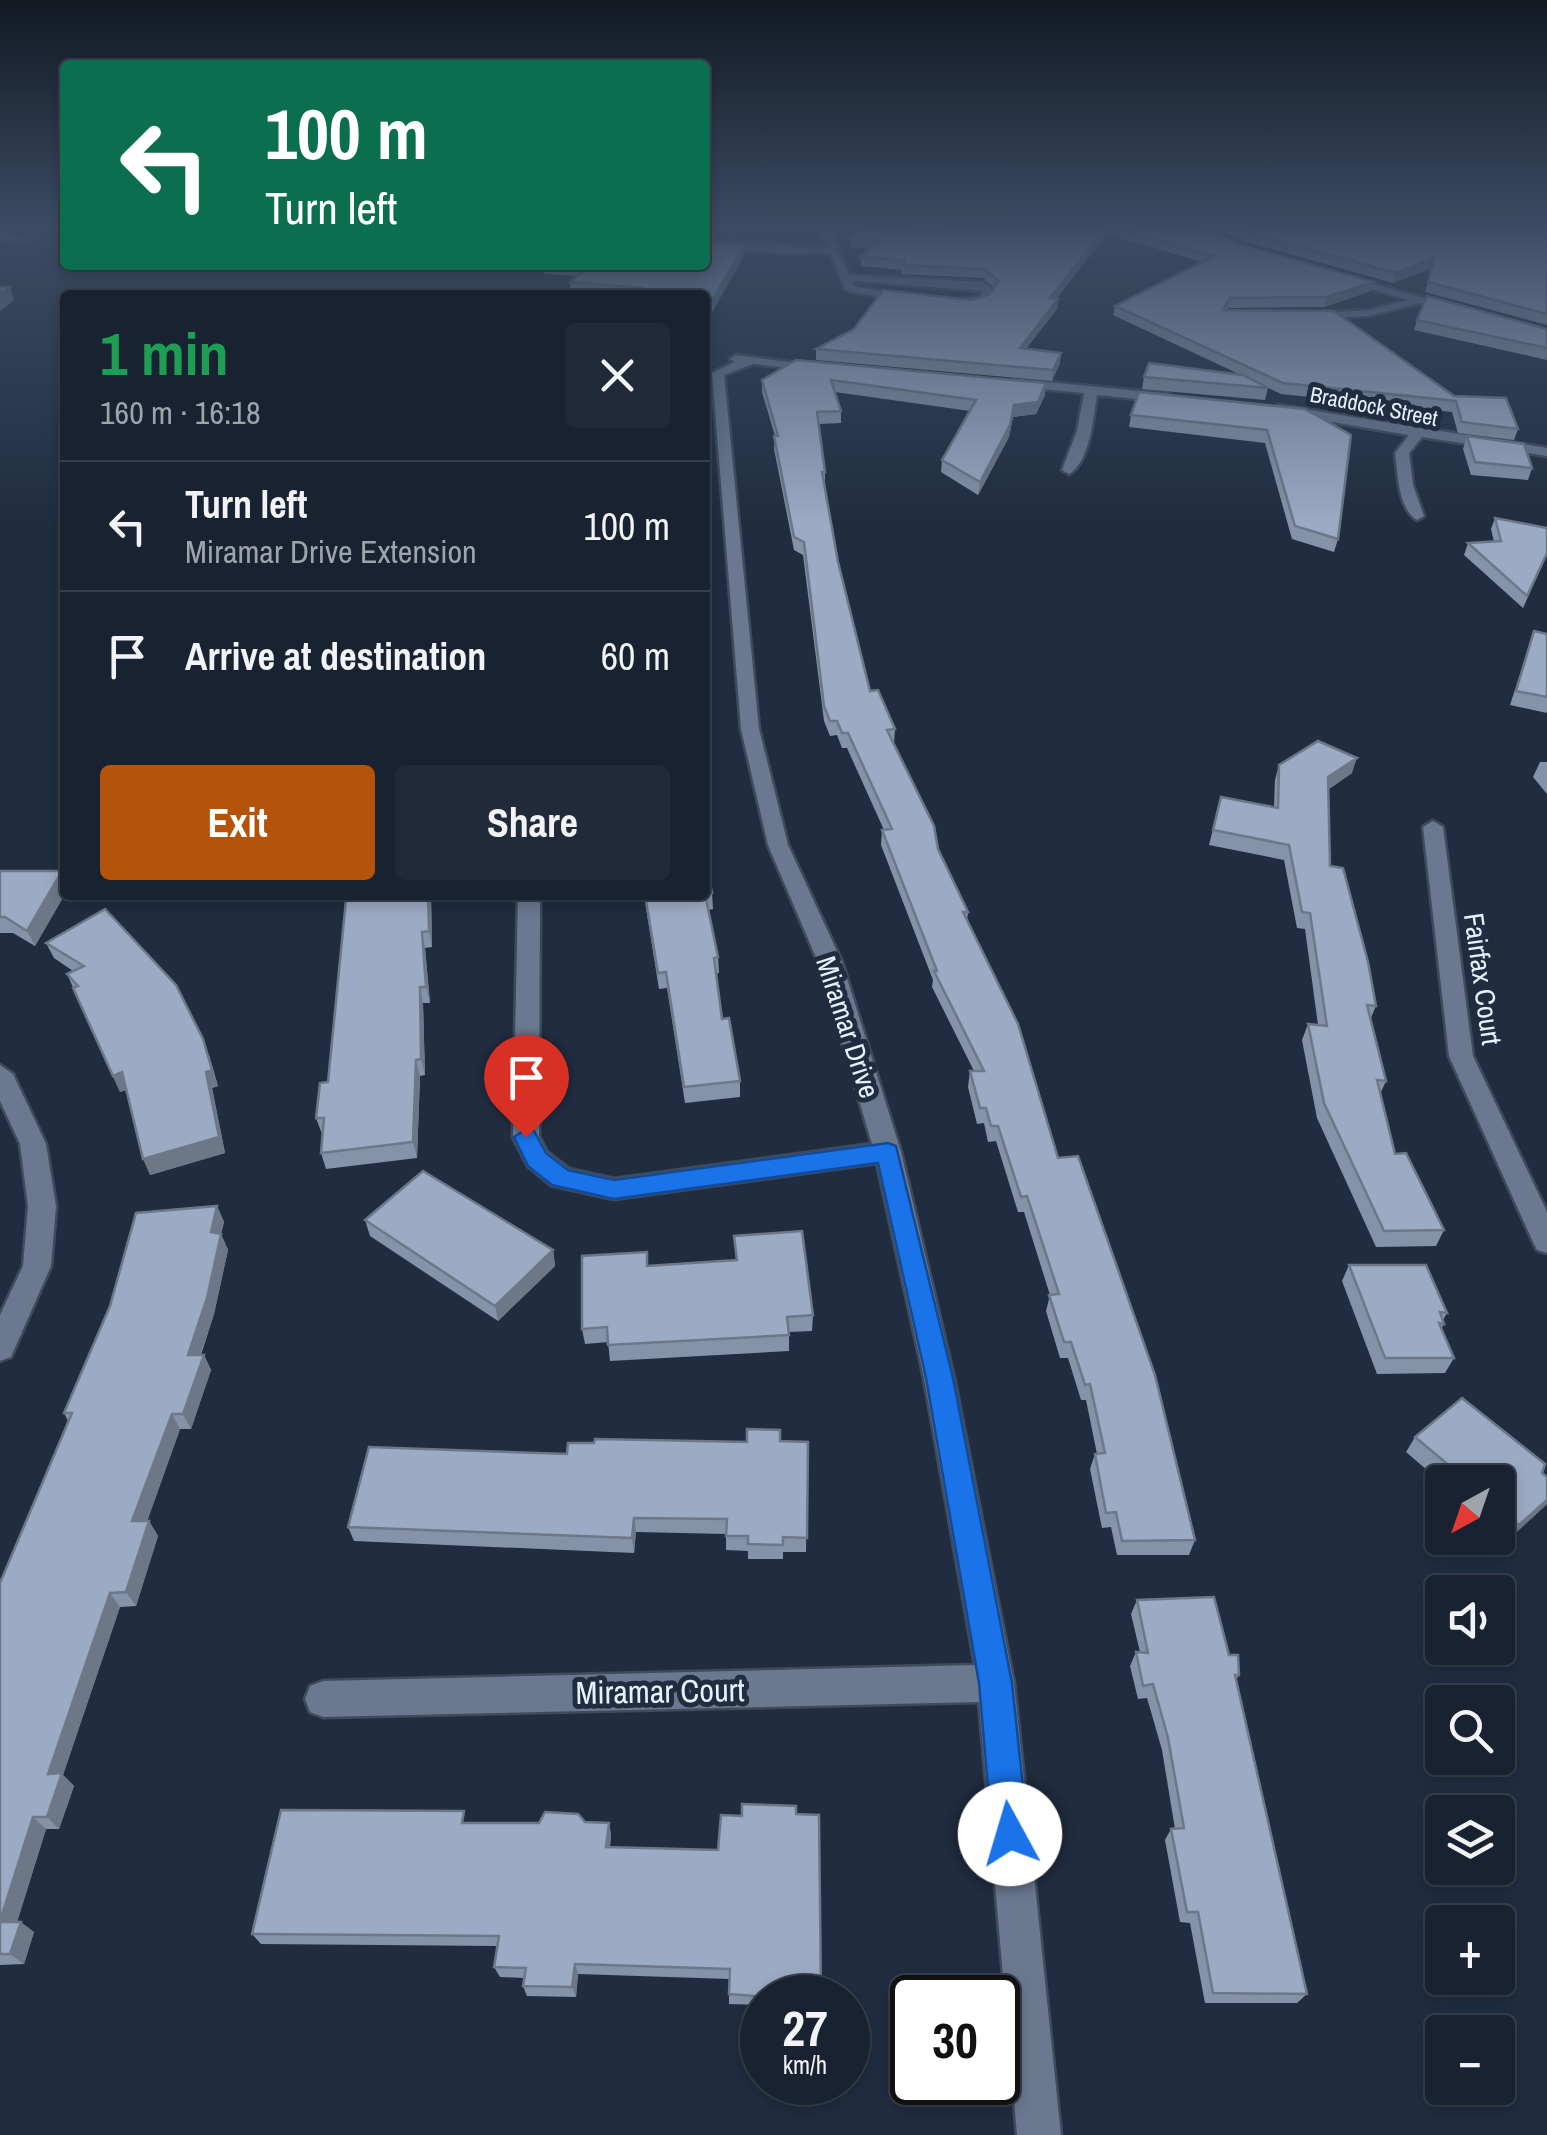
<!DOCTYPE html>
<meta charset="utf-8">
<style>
:root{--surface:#182230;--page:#212a38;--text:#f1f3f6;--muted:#9fa4ab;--line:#363f4c;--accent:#b45309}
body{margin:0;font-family:"Archivo Narrow",sans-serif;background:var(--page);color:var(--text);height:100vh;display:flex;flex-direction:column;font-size:38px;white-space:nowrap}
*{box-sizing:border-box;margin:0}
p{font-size:32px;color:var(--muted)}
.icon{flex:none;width:55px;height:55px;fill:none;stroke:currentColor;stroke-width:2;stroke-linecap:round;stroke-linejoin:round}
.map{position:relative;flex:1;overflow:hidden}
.details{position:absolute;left:60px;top:290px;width:650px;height:610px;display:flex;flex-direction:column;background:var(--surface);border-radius:10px;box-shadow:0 5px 15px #0003,0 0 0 2px var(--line)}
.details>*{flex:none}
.guide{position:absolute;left:60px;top:60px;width:650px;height:210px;border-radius:10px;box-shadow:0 5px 15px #0003,0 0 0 2px var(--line);background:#0b6e4f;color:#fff;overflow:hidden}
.needle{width:65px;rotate:220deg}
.tools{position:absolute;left:1425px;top:1465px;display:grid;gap:20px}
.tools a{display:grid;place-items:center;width:90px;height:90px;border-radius:10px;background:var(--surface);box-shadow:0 5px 15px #0003,0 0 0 2px var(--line);font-size:50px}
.speed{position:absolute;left:740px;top:1975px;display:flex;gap:20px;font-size:50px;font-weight:700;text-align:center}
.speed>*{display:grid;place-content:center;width:130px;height:130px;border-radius:50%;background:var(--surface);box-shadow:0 5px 15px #0003,0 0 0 2px var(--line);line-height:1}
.speed small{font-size:25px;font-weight:400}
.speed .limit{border:5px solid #111;border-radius:15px;background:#fff;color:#111}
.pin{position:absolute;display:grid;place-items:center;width:85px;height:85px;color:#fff;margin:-102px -42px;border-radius:50% 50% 50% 0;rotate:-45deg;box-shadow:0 0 10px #0007}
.pin .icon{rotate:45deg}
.me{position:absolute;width:110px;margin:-55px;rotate:354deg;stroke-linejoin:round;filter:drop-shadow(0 0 8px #0008)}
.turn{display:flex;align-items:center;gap:35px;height:210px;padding:0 40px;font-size:45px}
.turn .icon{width:130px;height:130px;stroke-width:2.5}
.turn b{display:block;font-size:70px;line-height:85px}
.round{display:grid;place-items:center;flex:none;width:105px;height:105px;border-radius:10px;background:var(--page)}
.summary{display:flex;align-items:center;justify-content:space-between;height:170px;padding:0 40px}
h1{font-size:60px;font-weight:700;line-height:75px;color:#1e9e55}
.button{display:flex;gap:20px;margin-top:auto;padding:20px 40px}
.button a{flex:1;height:115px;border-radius:10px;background:var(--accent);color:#fff;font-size:40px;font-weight:700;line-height:115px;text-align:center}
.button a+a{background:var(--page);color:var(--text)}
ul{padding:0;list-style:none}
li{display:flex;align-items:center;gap:30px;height:130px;padding:0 40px;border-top:2px solid var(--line)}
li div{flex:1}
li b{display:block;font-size:38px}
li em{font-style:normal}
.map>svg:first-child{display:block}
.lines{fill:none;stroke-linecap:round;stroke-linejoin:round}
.street-casing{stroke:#3f4a5a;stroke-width:5}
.street{fill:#6a7990;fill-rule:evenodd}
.wall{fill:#8593a8}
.shaded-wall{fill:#6c7888}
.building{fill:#9babc3;stroke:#6c7888;stroke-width:2.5}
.route{fill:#1a73e8;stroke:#114b97;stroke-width:2.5}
.labels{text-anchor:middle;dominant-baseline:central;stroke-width:10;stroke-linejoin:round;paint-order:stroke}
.far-street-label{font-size:22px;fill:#e8f1fe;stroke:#202d40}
.street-label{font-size:28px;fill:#e8f1fe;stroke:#202d40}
.near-street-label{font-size:32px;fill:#e8f1fe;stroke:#202d40}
</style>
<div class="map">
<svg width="1547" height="2135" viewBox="0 0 1547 2135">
<rect width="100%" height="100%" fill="#202d40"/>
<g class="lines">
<defs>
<g id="street">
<path d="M818 226H828L849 275 983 282 994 291 986 302 955 305 951 300 979 297 983 291 852 281 854 286 916 298 911 301 850 292 845 289 830 253 785 254 705 247V241L827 247Z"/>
<path d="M841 226 937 232 964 226 938 238Z"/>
<path d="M0 233 31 240 26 243 0 239Z"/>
<path d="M624 265H634L632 271 663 270 666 265H676L670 275 629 277 620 270Z"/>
<path d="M1339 276H1347L1464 310 1458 313 1421 303 1369 316 1302 319 1306 314 1369 310 1409 300 1339 280Z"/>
<path d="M736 355 826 367 820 371 753 364 724 375 759 729 788 845 842 962 901 1152 954 1378 1014 1683 1061 2135H1017L979 1702 323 1717 310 1712 305 1699 310 1686 323 1681 975 1665 924 1378 877 1163 614 1199 551 1185 528 1166 513 1137 518 895H540L539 1137 547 1152 569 1169 614 1179 872 1144 818 962 768 845 741 729 712 373 735 362 730 359Z"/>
<path d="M1015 379 1169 394 1175 398 1169 402 1097 395C1093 418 1090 462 1069 474L1062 470 1077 431 1084 393 1011 386Z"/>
<path d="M1278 405 1547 448V456L1422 437 1409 453 1413 485 1424 516 1417 520C1398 509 1398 474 1395 453L1409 435 1273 412 1272 409Z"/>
<path d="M1433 821 1443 827 1473 1056 1547 1212V1253L1537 1250 1533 1242 1449 1056 1423 827Z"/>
<path d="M0 1065 13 1074 46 1144 56 1206 51 1266 11 1357 0 1361V1315L23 1266 28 1206 20 1144 0 1101Z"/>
</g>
</defs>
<use href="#street" class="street-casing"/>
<use href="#street" class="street"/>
</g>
<g class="wall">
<path d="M705 226H723L714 238H705Z"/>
<path d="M906 226H1195L1241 245 1371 291 1324 307 1228 308 1227 310 1454 396 1518 429 1514 440 1458 433 1452 412 1281 394 1260 384 1268 388 1265 400 1142 389 1144 377 1239 374 1113 315 1115 306 1202 262 1107 234 1056 299H1058L1057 309 1026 348 1060 363 1052 381 816 360V349L990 294 994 288 983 278 901 274 902 270 861 266V256L870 249 850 247V238L938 233 953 226 937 228Z"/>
<path d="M1206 226H1547V325L1425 292 1432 268 1393 283 1250 243Z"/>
<path d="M745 254 705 295H600L571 293 570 282 577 276 544 274 543 265H622L628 270 670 268Z"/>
<path d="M636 265H662L637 267Z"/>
<path d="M1417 320 1547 329V360L1414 330Z"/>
<path d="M796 360 1045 395 1036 414 1013 417 1009 437 978 495 941 472 942 460 970 411 835 392 841 411V423L819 424 825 472V484L838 562 870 691 895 729 894 744 938 849 968 912 967 921 1058 1158 1195 1540 1189 1555H1117L1111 1527 1102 1528 1090 1469 1095 1454H1097L1086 1400H1081L1068 1358H1060L1046 1311 1050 1295 1024 1212H1018L996 1141 988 1142 984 1123 977 1124 968 1087 970 1071H974L932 987 933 980 881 845 882 830H884L847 748H842L837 735 830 736 824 721 803 555 794 550 774 449 775 436 762 392V380Z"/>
<path d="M1305 409 1338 539 1334 552 1292 539 1265 443 1129 427 1131 415Z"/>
<path d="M1467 436 1532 468 1528 480 1471 475 1463 449Z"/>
<path d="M1495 518 1547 555 1523 608 1464 555 1468 543 1494 542 1491 529Z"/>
<path d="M1534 631 1547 634V713L1510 705Z"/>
<path d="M1540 762H1547V794L1533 777Z"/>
<path d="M1279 765 1352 773 1329 789 1330 866 1376 1006 1370 1020 1386 1081 1380 1094 1395 1154 1444 1230 1436 1246 1376 1247 1317 1118 1302 1040 1308 1024 1318 1025 1305 929 1297 928 1284 860 1209 845 1221 797 1274 807 1275 780Z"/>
<path d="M705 856 712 893 713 909 708 910 718 957 719 973 716 974 722 1019 740 1081V1097L685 1103 667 988 659 989 644 895H705Z"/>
<path d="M0 871H62L65 877V894L35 946 13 933H0Z"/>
<path d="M431 895 432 947 425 948 430 1003H423L425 1075 420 1076 417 1158 326 1169 321 1153 322 1134 316 1118Z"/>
<path d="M105 909 209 1055 218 1086 212 1088 225 1153 150 1175 126 1090 120 1092 67 974 73 971 54 958 46 943Z"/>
<path d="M217 1206 224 1222 221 1234 228 1250 214 1314 201 1355H204L211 1370 191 1429H180L147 1521H149L158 1536 136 1606 120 1607 87 1704 63 1775 74 1786 59 1829H46L17 1922 34 1932 24 1964 0 1965V1583L68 1421 64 1413Z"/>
<path d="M365 1220 553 1250 555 1266 498 1321 370 1236Z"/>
<path d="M734 1236 813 1315 812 1331 789 1332V1351L610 1361 608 1342 585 1344 582 1329 648 1266 736 1260Z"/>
<path d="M1349 1265 1447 1313 1443 1320 1444 1324 1441 1329 1454 1358 1445 1373 1377 1374 1342 1281Z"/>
<path d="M1415 1437 1542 1473 1547 1477V1504L1508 1540 1498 1530V1482L1442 1483 1406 1452Z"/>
<path d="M780 1441 808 1442 806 1552H783V1559H748V1551L726 1550V1534L636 1532 634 1553 354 1541 348 1527 567 1454Z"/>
<path d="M1137 1600 1229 1655 1239 1675 1236 1680 1307 1994 1297 2003H1205L1190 1923 1180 1922 1165 1840 1171 1829H1175L1162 1750 1147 1698 1138 1699 1130 1666 1136 1652H1140L1131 1614Z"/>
<path d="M796 1814 821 1998H762V2005L729 2004V1979L578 1974 576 1997 527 1996 523 1986 524 1978 500 1977 494 1967 497 1946 261 1944 252 1934 470 1823H609L611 1835 610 1847 718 1850 742 1816Z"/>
</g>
<g class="shaded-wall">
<path d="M715 226H723L714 238V228Z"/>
<path d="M1108 226 1107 234 1049 308 1050 298Z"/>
<path d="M745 244V254L705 325V313Z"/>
<path d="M1434 258 1432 268 1393 283 1396 273Z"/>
<path d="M1374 282 1371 291 1324 307 1326 297Z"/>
<path d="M10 287 14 300 0 311V294Z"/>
<path d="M1058 299 1057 309 1019 358 1020 348Z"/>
<path d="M1061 353 1060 363 1052 381 1053 370Z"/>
<path d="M1046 383 1045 395 1036 414 1013 417 1009 437 978 495 980 482 1014 405Z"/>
<path d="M1357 758 1352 773 1324 792 1328 777Z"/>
<path d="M62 871 65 877V894L35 946 27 931Z"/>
<path d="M428 895H431L432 947 429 931Z"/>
<path d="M422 932 425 948 430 1003 426 987Z"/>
<path d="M420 987 423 1003 425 1075 421 1059Z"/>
<path d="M203 1039 218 1086 212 1088 225 1153 150 1175 143 1159 206 1072Z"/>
<path d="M416 1060 420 1076 417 1158 413 1142Z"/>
<path d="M122 1072 129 1088 120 1092 113 1076Z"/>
<path d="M217 1206 224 1222 217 1248 211 1232Z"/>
<path d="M221 1234 228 1250 214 1314 195 1370 188 1355Z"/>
<path d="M553 1250 555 1266 498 1321 495 1306Z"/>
<path d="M204 1355 211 1370 191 1429 183 1414Z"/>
<path d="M172 1414 180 1429 142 1536 132 1521Z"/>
<path d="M1547 1500V1504L1508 1540 1519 1525Z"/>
<path d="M634 1518 636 1532 634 1553 632 1538Z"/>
<path d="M149 1521 158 1536 136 1606 126 1592Z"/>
<path d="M110 1593 120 1607 63 1775 74 1786 59 1829 47 1817 48 1774Z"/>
<path d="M33 1817 46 1829 14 1932 0 1921Z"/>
<path d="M609 1823 611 1835 609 1858 606 1847Z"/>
<path d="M21 1922 34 1932 24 1964 10 1954Z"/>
<path d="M575 1964 578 1974 576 1997 572 1987Z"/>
</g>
<g class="building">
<path d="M867 226H885L938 233 953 226H1107L1050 298 1058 299 1020 348 1061 353 1053 370 816 349 854 329 883 290 972 300 990 294 999 281 984 269 902 265 905 261 861 256 879 241 850 238Z"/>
<path d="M1110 226H1195L1241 245 1374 282 1326 297 1230 298 1223 310 1334 311 1454 396 1506 398 1518 429 1462 422 1456 401 1283 383 1115 306 1214 256Z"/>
<path d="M1231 226H1547V314L1428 282 1434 258 1396 273 1252 234Z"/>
<path d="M705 241 745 244 705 313V295H634L643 288 570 282 589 267 562 265H622L628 270 670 268 672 265H705Z"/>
<path d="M0 287H10L0 294Z"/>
<path d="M1427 296 1547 329V348L1417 320Z"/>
<path d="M796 360 1046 383 1038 402 1014 405 1010 425 980 482 942 460 976 400 831 380 841 411 817 412 825 472H822L838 562 870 691 878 690 895 729 887 730 934 826 938 849 968 912H963L1018 1024 1058 1158 1078 1156 1155 1375 1195 1540 1122 1541 1116 1512 1106 1513 1095 1454 1105 1453 1090 1384 1085 1385 1071 1342H1064L1049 1295 1059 1294 1027 1196 1021 1197 998 1126H991L986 1108H980L970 1071H984L934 971H937L882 830 892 829 848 733H842L837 721H830L824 706 804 542 794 537 774 436H778L762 380Z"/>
<path d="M1149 363 1243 375 1268 388 1144 377Z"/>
<path d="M1139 392 1305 409 1351 435 1338 539 1295 526 1267 430 1131 415Z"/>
<path d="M1467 436 1524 444 1532 468 1475 462Z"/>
<path d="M1495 518 1547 528V553L1527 596 1468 543 1501 541Z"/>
<path d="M1534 631 1547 634V697L1516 691Z"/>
<path d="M1318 741 1357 758 1328 777 1330 866 1343 868 1368 962 1376 1006 1367 1005 1386 1081 1377 1080 1395 1154 1406 1153 1444 1230 1384 1231 1324 1103 1308 1024 1327 1026 1310 913 1302 912 1289 845 1213 830 1221 797 1278 808 1279 765Z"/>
<path d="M705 856 712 893 705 894Z"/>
<path d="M0 871H62L27 931 5 917H0Z"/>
<path d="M705 894 718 957 714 958 722 1019 729 1018 740 1081 684 1087 666 972 658 973 645 895Z"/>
<path d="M352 895H428L429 931 422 932 426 987H420L421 1059 416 1060 413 1142 321 1153 324 1118H316L320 1083 328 1082 346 900 352 899Z"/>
<path d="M105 909 176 985 203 1039 212 1070 206 1072 219 1137 143 1159 122 1072 113 1076 73 988 78 986 67 974 84 966 46 943Z"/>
<path d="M423 1171 553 1250 495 1306 365 1220Z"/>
<path d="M217 1206 211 1232 221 1234 207 1298 188 1355H204L183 1414H172L132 1521H149L126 1592 110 1593 48 1774 62 1773 47 1817H33L0 1921V1583L72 1413H64L110 1306 136 1213Z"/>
<path d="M802 1231 813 1315 787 1317 789 1335 608 1345 607 1327 582 1329V1256L647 1252V1266L737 1260 734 1236Z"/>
<path d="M1349 1265H1426L1447 1313 1440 1312 1444 1324 1439 1323 1454 1358H1385Z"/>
<path d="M1462 1398 1545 1464 1542 1473 1547 1477V1500L1519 1525 1498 1507V1482H1469L1415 1437Z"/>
<path d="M747 1429 780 1430V1441L808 1442 807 1538 783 1537V1545L748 1544V1536H726L727 1519 634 1518 632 1538 348 1527 369 1447 567 1454 568 1443H594L595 1439 747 1442Z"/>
<path d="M1214 1597 1229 1655H1238L1239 1675H1235L1307 1994 1213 1993 1198 1912H1187L1171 1829 1184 1828 1168 1738 1153 1684 1143 1686 1136 1652 1148 1653 1137 1600Z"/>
<path d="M742 1804 796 1806V1814L819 1815 821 1998H782L729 1994 730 1969 575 1964 572 1987 523 1986 526 1968 494 1967 499 1936 252 1934 281 1810 464 1811 462 1823H539L545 1812 578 1814 585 1822 609 1823 606 1847 718 1850 721 1815 742 1816Z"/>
<path d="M0 1922H21L10 1954H0Z"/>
</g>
<linearGradient id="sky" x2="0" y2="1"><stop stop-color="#121923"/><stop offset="0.43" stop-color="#3c4c64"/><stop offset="1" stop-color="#3c4c64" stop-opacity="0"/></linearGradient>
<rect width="1547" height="525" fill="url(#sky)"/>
<path class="route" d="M526 1129 534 1131 546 1153 568 1170 614 1180 888 1143 896 1146 953 1378 1012 1683 1028 1834 1023 1846 1010 1852 998 1846 992 1834 979 1683 926 1378 878 1163 614 1199 552 1185 528 1166 514 1137Z"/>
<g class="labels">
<g class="far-street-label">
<text transform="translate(1374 406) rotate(11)">Braddock Street</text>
</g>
<g class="street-label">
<text transform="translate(1483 979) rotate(82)">Fairfax Court</text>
<text transform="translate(848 1027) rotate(72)">Miramar Drive</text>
</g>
<g class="near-street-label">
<text transform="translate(660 1691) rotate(-1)">Miramar Court</text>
</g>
</g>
</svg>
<div class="tools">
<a><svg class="needle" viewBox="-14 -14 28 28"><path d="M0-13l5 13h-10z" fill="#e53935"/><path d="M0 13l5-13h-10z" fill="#9fa4ab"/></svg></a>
<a><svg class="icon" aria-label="sound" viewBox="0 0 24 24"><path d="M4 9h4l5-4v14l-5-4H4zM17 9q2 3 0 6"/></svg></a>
<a><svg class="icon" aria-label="search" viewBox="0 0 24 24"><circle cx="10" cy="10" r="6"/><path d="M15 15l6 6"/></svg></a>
<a><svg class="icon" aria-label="layers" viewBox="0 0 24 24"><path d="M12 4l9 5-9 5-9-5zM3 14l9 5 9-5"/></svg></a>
<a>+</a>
<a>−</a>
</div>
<div class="speed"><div>27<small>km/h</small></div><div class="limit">30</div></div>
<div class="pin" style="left:526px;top:1137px;background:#d93025"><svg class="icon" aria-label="arrive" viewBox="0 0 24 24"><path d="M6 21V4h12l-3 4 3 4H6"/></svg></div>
<svg class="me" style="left:1010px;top:1834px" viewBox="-20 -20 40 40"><circle r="19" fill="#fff"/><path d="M0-13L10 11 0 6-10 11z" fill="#1a73e8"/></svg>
<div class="guide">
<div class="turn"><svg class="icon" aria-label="left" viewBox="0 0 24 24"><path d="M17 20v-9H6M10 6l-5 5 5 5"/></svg><div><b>100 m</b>Turn left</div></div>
</div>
<section class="details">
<div class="summary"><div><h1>1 min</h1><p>160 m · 16:18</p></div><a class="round"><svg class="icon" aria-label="close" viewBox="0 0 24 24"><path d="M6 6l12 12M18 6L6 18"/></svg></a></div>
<ul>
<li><svg class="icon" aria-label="left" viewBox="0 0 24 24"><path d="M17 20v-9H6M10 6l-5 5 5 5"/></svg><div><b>Turn left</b><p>Miramar Drive Extension</p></div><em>100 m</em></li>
<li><svg class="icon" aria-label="arrive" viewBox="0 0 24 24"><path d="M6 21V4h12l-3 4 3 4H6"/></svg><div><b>Arrive at destination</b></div><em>60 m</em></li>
</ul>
<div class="button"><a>Exit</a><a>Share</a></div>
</section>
</div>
